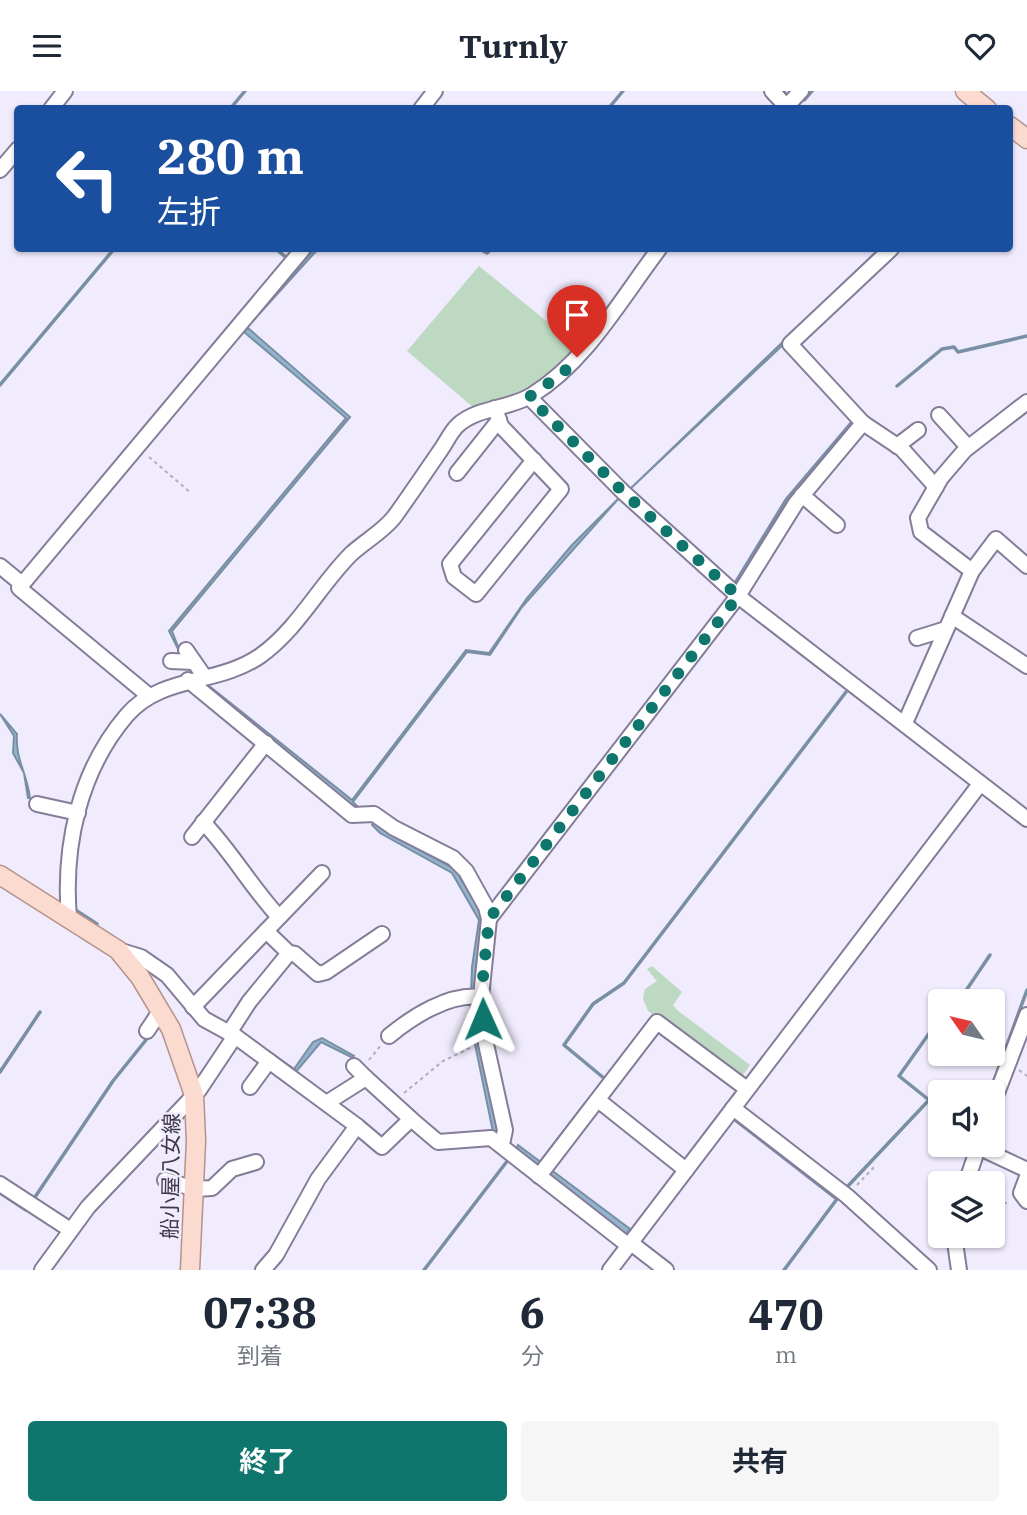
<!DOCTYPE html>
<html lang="ja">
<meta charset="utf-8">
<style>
:root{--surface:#fff;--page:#f6f6f7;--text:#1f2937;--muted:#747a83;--accent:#0f766e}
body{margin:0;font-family:"IBM Plex Serif","Noto Sans JP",serif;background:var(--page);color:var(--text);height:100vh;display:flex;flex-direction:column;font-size:26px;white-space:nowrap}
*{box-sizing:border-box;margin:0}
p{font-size:23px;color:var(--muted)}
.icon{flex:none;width:38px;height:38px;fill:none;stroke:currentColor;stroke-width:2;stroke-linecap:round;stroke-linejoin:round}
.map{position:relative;height:1179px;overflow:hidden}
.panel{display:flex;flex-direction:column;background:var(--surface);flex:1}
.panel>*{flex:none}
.hud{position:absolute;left:14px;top:14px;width:999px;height:147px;border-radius:7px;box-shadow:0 2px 5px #0004;background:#1a4fa0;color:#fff;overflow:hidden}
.needle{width:46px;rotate:304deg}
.fabs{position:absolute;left:928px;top:898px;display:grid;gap:14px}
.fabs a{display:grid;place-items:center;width:77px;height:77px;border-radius:7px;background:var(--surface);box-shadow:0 2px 5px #0004;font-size:35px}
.pin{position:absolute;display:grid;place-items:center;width:60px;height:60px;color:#fff;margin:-72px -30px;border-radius:50% 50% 50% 0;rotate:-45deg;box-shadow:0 0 7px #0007}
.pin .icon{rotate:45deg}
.me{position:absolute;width:77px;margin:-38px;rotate:359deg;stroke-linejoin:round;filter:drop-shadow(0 0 5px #0008)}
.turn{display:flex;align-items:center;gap:24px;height:147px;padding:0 28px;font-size:32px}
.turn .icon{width:91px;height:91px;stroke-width:2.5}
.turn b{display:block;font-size:49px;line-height:60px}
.eta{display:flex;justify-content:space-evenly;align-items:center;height:119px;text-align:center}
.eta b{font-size:42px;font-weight:700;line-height:49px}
.primary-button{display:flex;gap:14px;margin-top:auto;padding:14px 28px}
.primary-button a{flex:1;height:80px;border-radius:7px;background:var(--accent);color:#fff;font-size:28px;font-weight:700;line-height:80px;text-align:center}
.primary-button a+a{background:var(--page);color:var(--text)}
header{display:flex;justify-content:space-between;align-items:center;height:91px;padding:0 28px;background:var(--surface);font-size:32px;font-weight:700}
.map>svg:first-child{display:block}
.green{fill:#bed9c2}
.water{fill:#93b4cd;stroke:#798fa4;stroke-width:2}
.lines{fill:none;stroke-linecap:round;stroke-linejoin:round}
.stream{stroke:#798fa4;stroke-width:3.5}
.minor-casing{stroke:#857d98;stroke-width:18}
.major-casing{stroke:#b6928b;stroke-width:21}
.path{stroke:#b2adbe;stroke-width:2;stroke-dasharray:3.5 3.5;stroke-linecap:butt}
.minor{stroke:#fff;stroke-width:14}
.major{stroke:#fbdbd0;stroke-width:18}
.route{stroke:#0f766e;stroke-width:12;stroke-dasharray:0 21.6}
.labels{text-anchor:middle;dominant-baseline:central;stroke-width:5;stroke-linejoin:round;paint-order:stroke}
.street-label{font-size:21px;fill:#3c3845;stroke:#f0ebfd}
</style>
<header><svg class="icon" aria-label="menu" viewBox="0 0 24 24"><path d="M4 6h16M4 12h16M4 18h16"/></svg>Turnly<svg class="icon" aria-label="heart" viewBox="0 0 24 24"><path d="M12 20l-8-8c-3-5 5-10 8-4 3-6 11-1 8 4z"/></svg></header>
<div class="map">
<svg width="1027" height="1179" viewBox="0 0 1027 1179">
<rect width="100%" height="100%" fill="#f0ebfd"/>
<g class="green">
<path d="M479 175 577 255 572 264 534 299 474 317 407 260Z"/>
<path d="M652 875 682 901 673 914 677 919 750 974 741 987 648 920 643 908 645 898 657 890 647 878Z"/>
</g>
<g class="water">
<path d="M314 158H318L252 231Z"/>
<path d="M879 158 882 159 877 165 628 400Z"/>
<path d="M248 237 350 326 172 540 182 566 169 540 346 327 244 241Z"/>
<path d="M620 406 522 516 490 564 467 561 353 711 357 715 355 718 205 597 208 594 352 709 466 559 489 562 527 507 572 454Z"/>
<path d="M0 623 17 643C15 668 27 682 30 707H28L24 682 13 662 14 645Z"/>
<path d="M375 730 393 745 455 778 483 825 476 876 475 925 499 1039 497 1044 493 1041 470 929 472 876 479 829 452 782 380 742 372 734Z"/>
<path d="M322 947 354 965 353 967 321 951 295 982 268 963 270 961 294 978 313 951Z"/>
<path d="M518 1054 630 1138 626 1143 516 1059Z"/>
</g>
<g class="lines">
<g class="stream">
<path d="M783 0 789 6"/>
<path d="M804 9 812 0"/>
<path d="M230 18 245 0"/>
<path d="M608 18 623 0"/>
<path d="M276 158 288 168"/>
<path d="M480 158 487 162 491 158"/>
<path d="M0 294 114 158"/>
<path d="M897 295 942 258 954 256 958 261 1027 245"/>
<path d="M734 494 786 409 853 330"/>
<path d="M77 820 97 833"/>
<path d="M952 910 963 904 990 864"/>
<path d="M0 981 40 921"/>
<path d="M605 988 564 954 593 913 624 892 846 601"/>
<path d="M992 995 1027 899"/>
<path d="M734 1028 837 1108 784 1179"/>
<path d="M539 1073 585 1013"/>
<path d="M847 1096 929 1009 899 985 940 927"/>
<path d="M0 1102 26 1119 29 1116"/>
<path d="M33 1109 113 990 150 944"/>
<path d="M424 1179 508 1069"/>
</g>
<defs>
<g id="minor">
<path d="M772 0 786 15"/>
<path d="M51 18 65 0"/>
<path d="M421 18 435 0"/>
<path d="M784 18 801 0"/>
<path d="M0 79 18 58"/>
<path d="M529 306 623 401 738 505 1027 728"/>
<path d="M495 317 501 335 561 398 476 503 454 486 450 473 534 369"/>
<path d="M939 324 968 356"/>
<path d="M863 332 902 358 936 396"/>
<path d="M897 355 918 339"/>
<path d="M457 382 499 329"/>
<path d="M802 404 837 434"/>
<path d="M0 475 22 493"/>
<path d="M972 480 921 441 918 427 941 387 965 359 1027 311"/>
<path d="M952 525 1027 575"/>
<path d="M917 547 946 538"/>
<path d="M186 559 204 585"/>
<path d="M171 570 194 571"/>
<path d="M188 589 352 724 374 723 394 737 453 767 466 780 486 816 489 828 481 906 486 953 505 1039 502 1053"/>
<path d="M148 604 19 497 303 158"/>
<path d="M905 632 972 480 996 448 1027 475"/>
<path d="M37 713 78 722"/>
<path d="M203 731C232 761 251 796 279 826"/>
<path d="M192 746 266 652"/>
<path d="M69 827C63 755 79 680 127 624 162 584 218 594 260 565 298 538 319 495 351 463 365 450 384 440 395 425 410 404 425 382 440 360 446 352 451 340 458 334 478 316 510 318 532 304 586 271 621 208 659 158"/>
<path d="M489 828 738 505 796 412 863 332 790 253 891 158"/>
<path d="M118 859 141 866 167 884 204 928 235 945 357 1035"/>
<path d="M289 862 266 840 322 782"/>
<path d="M193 916 266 840"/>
<path d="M147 940 161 919"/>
<path d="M229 942 249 911 289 862 295 863 318 883 326 881 382 843"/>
<path d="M389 945C412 926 449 902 481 906"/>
<path d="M354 975 366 987"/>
<path d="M250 996 269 970"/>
<path d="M598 1009 686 1079"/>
<path d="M328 1011 366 987 411 1028"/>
<path d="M992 1015 1027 924"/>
<path d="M733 1017 847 1105 929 1179"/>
<path d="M978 1056 1027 1079"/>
<path d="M539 1085 657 931 747 998"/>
<path d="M1027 1086 1021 1102 1027 1110"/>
<path d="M165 1089 195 1098 212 1097 232 1078 256 1071"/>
<path d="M966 1092 979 1054"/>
<path d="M0 1093 69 1138"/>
<path d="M954 1144 959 1179"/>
<path d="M631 1152 666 1179"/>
<path d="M42 1179 88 1116 199 999 235 945"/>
<path d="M263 1179 276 1164 318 1088 357 1035 382 1056 411 1028 438 1051 491 1047 629 1155"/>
<path d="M610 1179 980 693"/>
</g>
<g id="major">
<path d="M965 0 987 18"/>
<path d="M1010 35 1027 48"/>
<path d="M0 784 118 859 140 886 171 938 194 1004 196 1050 190 1179"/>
</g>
</defs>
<use href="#minor" class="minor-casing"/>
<use href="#major" class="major-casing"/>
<g class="path">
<path d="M149 366 191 402"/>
<path d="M369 969 381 954"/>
<path d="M1019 979 1027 985"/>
<path d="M404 1002 443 970 472 956"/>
<path d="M857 1094 876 1074"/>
<path d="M992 1121 1009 1110"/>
</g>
<use href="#minor" class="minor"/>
<use href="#major" class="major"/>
</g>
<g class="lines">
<path class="route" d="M483 928 481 906 489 828 738 505 623 401 529 306 563 282 577 266"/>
</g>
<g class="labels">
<g class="street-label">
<text transform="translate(170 1085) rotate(-89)">船小屋八女線</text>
</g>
</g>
</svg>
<div class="fabs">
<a><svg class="needle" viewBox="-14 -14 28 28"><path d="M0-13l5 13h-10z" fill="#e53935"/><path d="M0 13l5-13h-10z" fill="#747a83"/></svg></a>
<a><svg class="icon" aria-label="sound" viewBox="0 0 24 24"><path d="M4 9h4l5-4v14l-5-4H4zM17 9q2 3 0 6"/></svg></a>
<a><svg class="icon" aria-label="layers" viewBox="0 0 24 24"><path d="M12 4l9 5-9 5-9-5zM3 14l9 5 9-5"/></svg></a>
</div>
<div class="pin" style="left:577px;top:266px;background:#d93025"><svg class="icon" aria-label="arrive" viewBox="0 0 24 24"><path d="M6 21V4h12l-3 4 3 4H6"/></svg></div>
<svg class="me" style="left:483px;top:928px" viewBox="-20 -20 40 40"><path d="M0-17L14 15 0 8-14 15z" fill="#0f766e" stroke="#fff" stroke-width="4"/></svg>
<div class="hud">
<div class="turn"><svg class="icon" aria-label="left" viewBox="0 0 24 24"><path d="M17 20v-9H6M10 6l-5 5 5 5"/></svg><div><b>280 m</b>左折</div></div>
</div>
</div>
<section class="panel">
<div class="eta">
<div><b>07:38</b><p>到着</p></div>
<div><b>6</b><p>分</p></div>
<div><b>470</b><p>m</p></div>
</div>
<div class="primary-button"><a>終了</a><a>共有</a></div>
</section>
